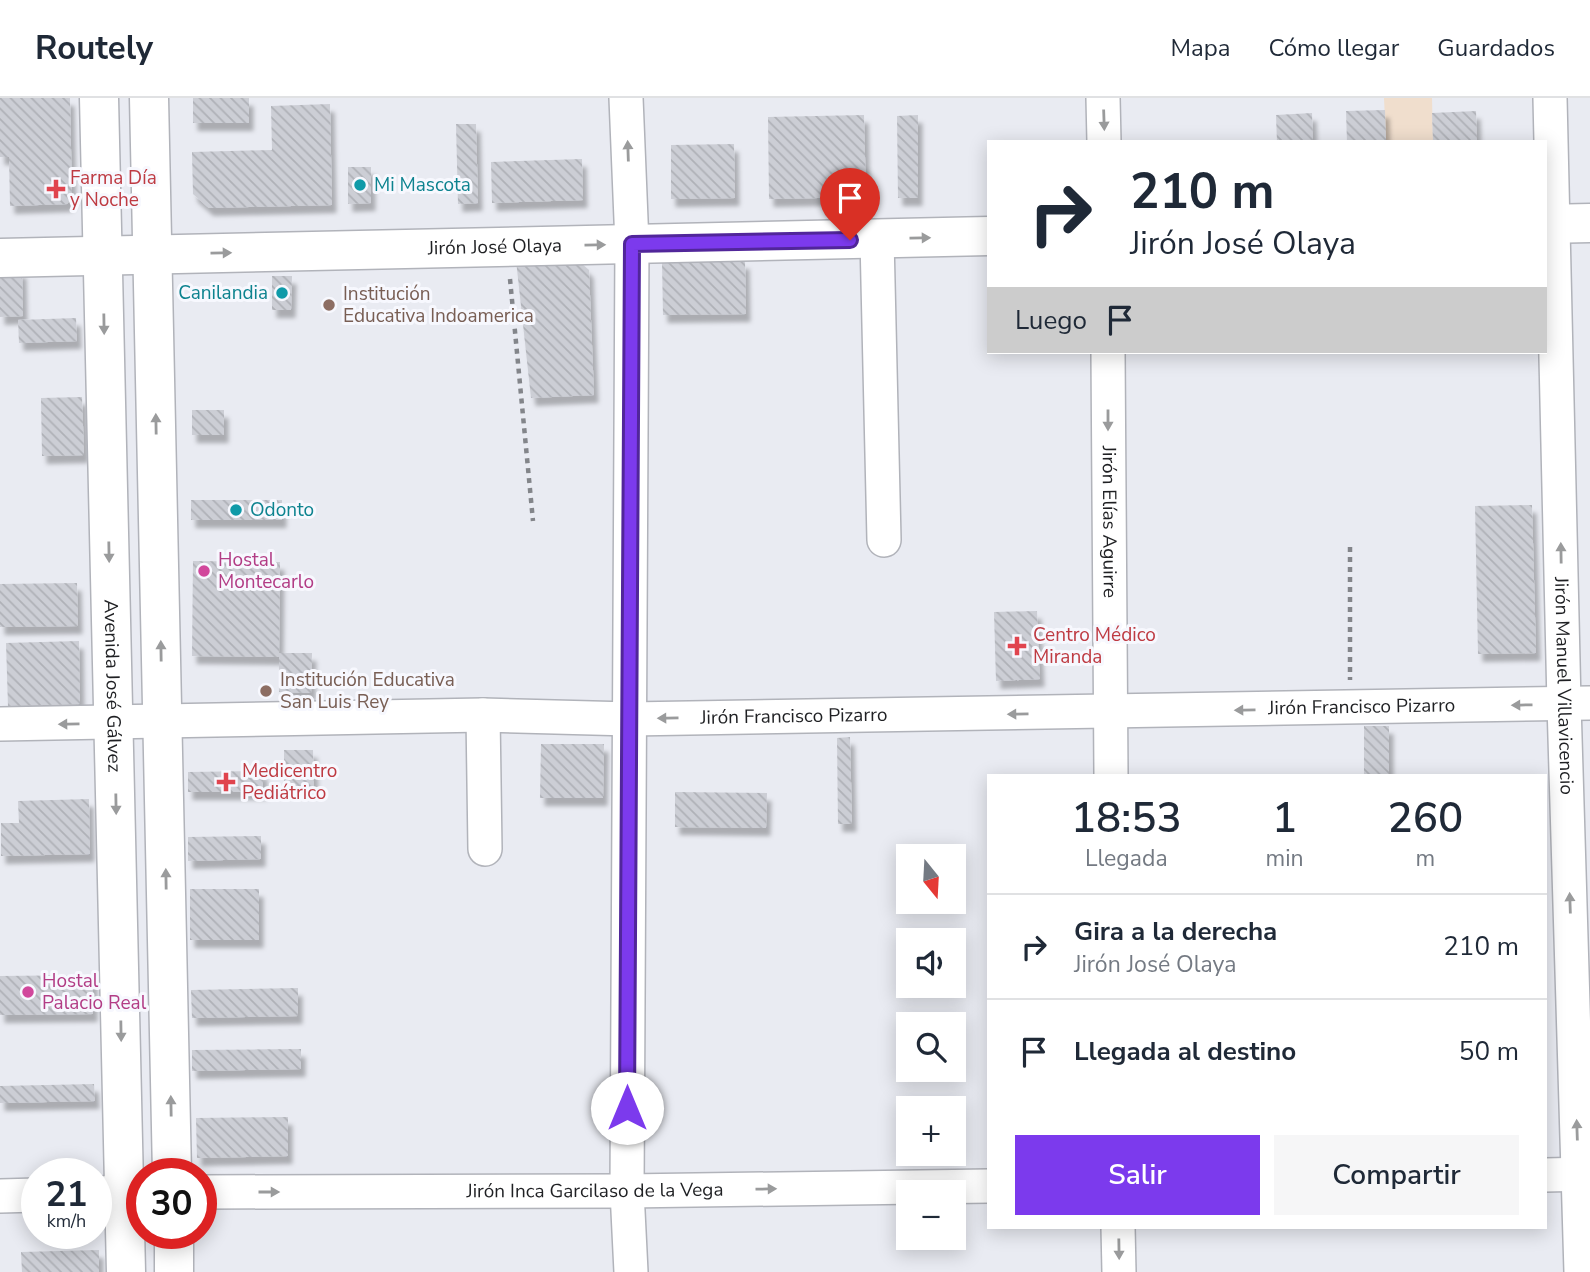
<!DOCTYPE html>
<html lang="es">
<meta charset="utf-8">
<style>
:root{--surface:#fff;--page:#f6f6f7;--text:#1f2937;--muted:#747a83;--line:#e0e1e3;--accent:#7c3aed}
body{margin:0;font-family:"Nunito Sans",sans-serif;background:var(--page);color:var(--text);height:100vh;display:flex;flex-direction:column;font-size:26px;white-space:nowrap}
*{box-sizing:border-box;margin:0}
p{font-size:23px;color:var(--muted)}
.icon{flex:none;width:38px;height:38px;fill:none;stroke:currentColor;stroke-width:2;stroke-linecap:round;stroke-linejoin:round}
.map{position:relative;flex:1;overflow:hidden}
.drawer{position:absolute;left:987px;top:676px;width:560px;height:455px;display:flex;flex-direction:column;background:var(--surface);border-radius:0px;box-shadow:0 4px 18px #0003}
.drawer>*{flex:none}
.hud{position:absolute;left:987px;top:42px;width:560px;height:214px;border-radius:0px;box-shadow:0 4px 18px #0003;background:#fff;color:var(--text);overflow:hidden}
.needle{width:46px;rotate:162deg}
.buttons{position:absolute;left:896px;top:746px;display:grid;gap:14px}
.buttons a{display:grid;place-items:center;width:70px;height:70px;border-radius:0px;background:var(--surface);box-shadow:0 4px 18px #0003;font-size:35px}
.speed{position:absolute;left:21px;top:1060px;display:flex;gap:14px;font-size:35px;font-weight:700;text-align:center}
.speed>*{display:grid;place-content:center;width:91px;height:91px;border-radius:50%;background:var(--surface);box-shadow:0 4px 18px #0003;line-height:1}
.speed small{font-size:18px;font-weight:400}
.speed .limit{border:10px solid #d22;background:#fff;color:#111}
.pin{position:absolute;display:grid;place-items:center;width:60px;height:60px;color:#fff;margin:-72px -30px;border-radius:50% 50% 50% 0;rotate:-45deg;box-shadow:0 0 7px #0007}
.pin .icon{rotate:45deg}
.me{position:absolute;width:77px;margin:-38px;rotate:0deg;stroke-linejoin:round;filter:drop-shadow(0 0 5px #0008)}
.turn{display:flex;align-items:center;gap:24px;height:147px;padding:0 28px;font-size:32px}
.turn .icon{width:91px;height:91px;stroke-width:2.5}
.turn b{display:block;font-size:49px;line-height:60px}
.then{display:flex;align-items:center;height:66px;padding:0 28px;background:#0003;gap:14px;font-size:26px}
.eta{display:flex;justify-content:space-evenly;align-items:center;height:119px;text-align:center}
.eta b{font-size:42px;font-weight:600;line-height:49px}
.cta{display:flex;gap:14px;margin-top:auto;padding:14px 28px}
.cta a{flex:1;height:80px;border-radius:0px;background:var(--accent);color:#fff;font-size:28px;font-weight:600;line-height:80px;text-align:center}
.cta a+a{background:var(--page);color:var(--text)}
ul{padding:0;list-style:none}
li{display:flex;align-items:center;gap:21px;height:105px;padding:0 28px;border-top:2px solid var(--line)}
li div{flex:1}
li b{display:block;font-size:26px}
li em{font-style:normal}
header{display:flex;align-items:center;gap:42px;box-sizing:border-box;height:98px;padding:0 35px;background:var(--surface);border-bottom:2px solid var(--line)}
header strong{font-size:33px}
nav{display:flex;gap:38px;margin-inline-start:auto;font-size:24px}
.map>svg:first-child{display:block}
.education{fill:#f0decd}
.building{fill:url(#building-back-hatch);filter:url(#shadow)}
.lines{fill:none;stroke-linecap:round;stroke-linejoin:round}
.minor-casing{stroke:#b1b3ba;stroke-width:36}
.major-casing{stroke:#b1b3ba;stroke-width:41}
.highway-casing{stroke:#b1b3ba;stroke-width:41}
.path{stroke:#83858a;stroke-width:4.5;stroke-dasharray:5 5;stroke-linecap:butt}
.minor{stroke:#fff;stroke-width:33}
.major{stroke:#fff;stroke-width:38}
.highway{stroke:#fff;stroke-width:38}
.oneway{fill:#9a9b9c}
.route-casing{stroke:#51269a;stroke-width:18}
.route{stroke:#7c3aed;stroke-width:12}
.culture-dot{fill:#0f9aa8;stroke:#f7f8fe;stroke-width:2.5}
.health-dot{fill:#e0444e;stroke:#f7f8fe;stroke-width:2.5}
.education-dot{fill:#8d6e63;stroke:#f7f8fe;stroke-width:2.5}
.hotel-dot{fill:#d1479c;stroke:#f7f8fe;stroke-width:2.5}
.labels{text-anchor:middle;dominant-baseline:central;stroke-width:6;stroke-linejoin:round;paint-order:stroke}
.health-label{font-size:19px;fill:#be3a42;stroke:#f7f8fe;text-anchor:start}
.culture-label{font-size:19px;fill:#0d838f;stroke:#f7f8fe;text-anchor:start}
.street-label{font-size:19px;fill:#1f2023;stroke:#f7f8fe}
.education-label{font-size:19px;fill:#785e54;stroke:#f7f8fe;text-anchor:start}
.hotel-label{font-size:19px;fill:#b23c85;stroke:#f7f8fe;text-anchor:start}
</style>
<header>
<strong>Routely</strong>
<nav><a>Mapa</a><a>Cómo llegar</a><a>Guardados</a></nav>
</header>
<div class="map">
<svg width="1590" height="1174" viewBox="0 0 1590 1174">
<defs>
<pattern id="building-back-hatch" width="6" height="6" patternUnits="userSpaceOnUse" patternTransform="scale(1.75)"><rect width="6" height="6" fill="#ccced5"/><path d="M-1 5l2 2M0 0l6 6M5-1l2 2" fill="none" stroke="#afb1b7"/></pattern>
<filter id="shadow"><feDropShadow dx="4.5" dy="8" stdDeviation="2" flood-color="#0004"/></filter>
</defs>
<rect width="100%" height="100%" fill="#e9ebf2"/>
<path class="education" d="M1384 0H1432L1433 44H1386Z"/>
<g class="building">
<path d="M0 0H70L72 100 67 106 10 108 9 59H0Z"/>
<rect x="193" y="0" width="56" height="25"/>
<path d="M330 6 332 107 209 110 193 96 192 54 272 52 271 8Z"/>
<path d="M1385 12 1386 44H1347L1346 13Z"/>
<path d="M1476 13 1477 44H1433L1432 15Z"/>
<path d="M1312 15 1313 44H1277L1276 17Z"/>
<path d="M864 17 866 99 769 101 768 19Z"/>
<path d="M918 17V100H898L897 18Z"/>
<path d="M456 26H476L478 105 458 106Z"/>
<path d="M734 46 735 100 671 101V47Z"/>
<path d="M582 61 583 102 492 105 491 64Z"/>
<path d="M348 69H371V105L348 106Z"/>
<path d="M516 162 581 165 589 172 594 297 531 300Z"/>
<path d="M745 163 746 216 663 217 662 164Z"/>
<path d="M0 172H22L23 218 0 219Z"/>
<path d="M272 178H292L291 212H272Z"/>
<path d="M76 220 77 243 19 245 18 222Z"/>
<path d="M82 299 84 357 42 358 41 300Z"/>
<rect x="192" y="312" width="32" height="25"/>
<rect x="191" y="402" width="91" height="20"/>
<path d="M1532 407 1536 555 1478 556 1475 408Z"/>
<path d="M193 463 280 464 279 555H312L311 595 279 594V559L192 558Z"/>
<path d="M77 485 78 528 0 529V486Z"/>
<path d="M1037 513 1040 581 996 583 994 514Z"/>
<path d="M79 543 80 606 8 608 6 545Z"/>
<rect x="1364" y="628" width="25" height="49"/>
<path d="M850 639 852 726H838L837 640Z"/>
<path d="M541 646H604L603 700H540Z"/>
<path d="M284 652H313L314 689 284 690Z"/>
<path d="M263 673V694H188V674Z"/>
<path d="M675 694 767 695 766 730 675 729Z"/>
<path d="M89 701 90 756 1 758V725H19L18 703Z"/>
<path d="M261 738V761L188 763V739Z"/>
<rect x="190" y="791" width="69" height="51"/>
<path d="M93 877V916L0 917V878Z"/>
<path d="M298 890V918L192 920 191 892Z"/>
<path d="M301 951V971L192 973V952Z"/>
<path d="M94 986 95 1003 0 1005V988Z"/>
<path d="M288 1019V1058L197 1060 196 1020Z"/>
<path d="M99 1152V1174H22L21 1154Z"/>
</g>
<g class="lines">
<defs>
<g id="minor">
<path d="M626 0 632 146 627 1093 631 1174"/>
<path d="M1103 0 1104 44"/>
<path id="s1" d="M1550 0 1564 606 1581 1174"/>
<path d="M877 141 884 442"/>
<path id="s2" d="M1108 254 1111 677"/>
<path d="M483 617 485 751"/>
<path id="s3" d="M0 626 483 617 630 621 1590 605"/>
<path d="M1545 1077 1590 1076"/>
<path id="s4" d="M201 1094 627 1093 989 1088"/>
<path d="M96 1095 142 1094"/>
<path d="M0 1098 37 1097"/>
<path d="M1118 1129 1119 1174"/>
</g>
<g id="major">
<path d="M1545 126 1590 125"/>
<path id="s5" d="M0 160 989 138"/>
</g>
<g id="highway">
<path id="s6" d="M99 0 126 1174"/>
<path d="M149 0 172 1076"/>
<path d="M174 1136V1174"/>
</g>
</defs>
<use href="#minor" class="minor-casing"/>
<use href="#major" class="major-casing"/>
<use href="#highway" class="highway-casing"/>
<g class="path">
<path d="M510 181 533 423"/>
<path d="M1350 449V582"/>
</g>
<use href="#minor" class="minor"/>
<use href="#major" class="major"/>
<use href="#highway" class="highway"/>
</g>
<defs><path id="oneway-solid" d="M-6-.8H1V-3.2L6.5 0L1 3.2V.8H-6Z" transform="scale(1.75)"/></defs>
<g class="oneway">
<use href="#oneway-solid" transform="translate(1104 22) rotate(88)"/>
<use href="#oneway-solid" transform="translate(628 53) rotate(-92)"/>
<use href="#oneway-solid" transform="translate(920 140) rotate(-1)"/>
<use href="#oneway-solid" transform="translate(595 147) rotate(-1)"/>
<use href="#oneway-solid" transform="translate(221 155) rotate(-1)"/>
<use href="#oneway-solid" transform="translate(104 226) rotate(89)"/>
<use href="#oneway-solid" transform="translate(1108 322) rotate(90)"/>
<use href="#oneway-solid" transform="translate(156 326) rotate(-91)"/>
<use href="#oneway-solid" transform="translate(109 454) rotate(89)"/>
<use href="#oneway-solid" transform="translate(1561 455) rotate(-91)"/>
<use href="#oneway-solid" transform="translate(161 553) rotate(-91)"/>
<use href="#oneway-solid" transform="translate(1522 607) rotate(179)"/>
<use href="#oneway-solid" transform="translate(1245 612) rotate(179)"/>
<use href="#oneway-solid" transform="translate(1018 616) rotate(179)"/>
<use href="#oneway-solid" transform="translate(668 620) rotate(179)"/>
<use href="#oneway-solid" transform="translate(69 626) rotate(179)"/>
<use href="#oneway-solid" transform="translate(116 706) rotate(89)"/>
<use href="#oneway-solid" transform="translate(166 781) rotate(-91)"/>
<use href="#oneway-solid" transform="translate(1570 805) rotate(-92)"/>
<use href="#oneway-solid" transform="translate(121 933) rotate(89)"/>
<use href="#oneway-solid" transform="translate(171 1008) rotate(-91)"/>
<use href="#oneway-solid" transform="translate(1577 1032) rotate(-92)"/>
<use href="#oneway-solid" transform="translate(766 1091) rotate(-1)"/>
<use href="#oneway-solid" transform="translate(269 1094)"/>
<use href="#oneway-solid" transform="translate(1119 1151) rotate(89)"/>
</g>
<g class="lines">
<defs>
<path id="route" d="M627 1010 632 146 850 142"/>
</defs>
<use href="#route" class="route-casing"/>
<use href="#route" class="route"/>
</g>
<g class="culture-dot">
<circle cx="360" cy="87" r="7"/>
<circle cx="282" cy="195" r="7"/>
<circle cx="236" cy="412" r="7"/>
</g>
<g class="health-dot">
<path d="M52.5 80.5h7v7h7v7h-7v7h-7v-7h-7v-7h7z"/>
<path d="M1013.5 537.5h7v7h7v7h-7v7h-7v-7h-7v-7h7z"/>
<path d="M222.5 673.5h7v7h7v7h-7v7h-7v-7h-7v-7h7z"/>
</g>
<g class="education-dot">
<circle cx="329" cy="207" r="7"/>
<circle cx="266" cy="593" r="7"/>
</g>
<g class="hotel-dot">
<circle cx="204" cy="473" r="7"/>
<circle cx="28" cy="894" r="7"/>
</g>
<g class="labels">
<g class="health-label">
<text x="70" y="80">Farma Día<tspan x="70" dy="22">y Noche</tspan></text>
<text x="1033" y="537">Centro Médico<tspan x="1033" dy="22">Miranda</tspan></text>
<text x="242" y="673">Medicentro<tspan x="242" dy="22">Pediátrico</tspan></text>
</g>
<g class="culture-label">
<text x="374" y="87">Mi Mascota</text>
<text x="268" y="195" text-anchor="end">Canilandia</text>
<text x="250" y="412">Odonto</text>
</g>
<g class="street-label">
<text stroke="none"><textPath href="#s5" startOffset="495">Jirón José Olaya</textPath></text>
<text stroke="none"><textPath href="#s2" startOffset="170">Jirón Elías Aguirre</textPath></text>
<text stroke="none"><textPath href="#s6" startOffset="588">Avenida José Gálvez</textPath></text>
<text stroke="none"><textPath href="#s1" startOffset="588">Jirón Manuel Villavicencio</textPath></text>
<text stroke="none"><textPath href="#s3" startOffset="1362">Jirón Francisco Pizarro</textPath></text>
<text stroke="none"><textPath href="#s3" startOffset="794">Jirón Francisco Pizarro</textPath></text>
<text stroke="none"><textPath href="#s4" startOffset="394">Jirón Inca Garcilaso de la Vega</textPath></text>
</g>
<g class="education-label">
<text x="343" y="196">Institución<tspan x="343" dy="22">Educativa Indoamerica</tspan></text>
<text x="280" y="582">Institución Educativa<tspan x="280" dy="22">San Luis Rey</tspan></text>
</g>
<g class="hotel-label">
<text x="218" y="462">Hostal<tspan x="218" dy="22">Montecarlo</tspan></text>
<text x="42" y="883">Hostal<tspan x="42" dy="22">Palacio Real</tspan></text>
</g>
</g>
</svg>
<div class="buttons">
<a><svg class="needle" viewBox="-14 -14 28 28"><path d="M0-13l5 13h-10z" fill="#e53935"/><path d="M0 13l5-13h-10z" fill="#747a83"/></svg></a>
<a><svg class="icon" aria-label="sound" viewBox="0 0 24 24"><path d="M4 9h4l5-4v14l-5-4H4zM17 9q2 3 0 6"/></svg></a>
<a><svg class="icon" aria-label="search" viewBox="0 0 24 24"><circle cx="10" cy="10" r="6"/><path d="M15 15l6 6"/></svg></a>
<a>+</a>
<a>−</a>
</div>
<div class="speed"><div>21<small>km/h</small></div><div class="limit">30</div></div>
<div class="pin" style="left:850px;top:142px;background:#d93025"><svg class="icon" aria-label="arrive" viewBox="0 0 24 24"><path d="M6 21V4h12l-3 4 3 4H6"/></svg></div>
<svg class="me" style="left:627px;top:1010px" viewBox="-20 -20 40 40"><circle r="19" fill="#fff"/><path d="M0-13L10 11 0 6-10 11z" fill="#7c3aed"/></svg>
<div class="hud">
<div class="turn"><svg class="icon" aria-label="right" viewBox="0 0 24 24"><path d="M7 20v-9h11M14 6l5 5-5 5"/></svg><div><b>210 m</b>Jirón José Olaya</div></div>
<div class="then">Luego<svg class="icon" aria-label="arrive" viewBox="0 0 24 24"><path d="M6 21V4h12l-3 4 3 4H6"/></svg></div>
</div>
<section class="drawer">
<div class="eta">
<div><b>18:53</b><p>Llegada</p></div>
<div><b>1</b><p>min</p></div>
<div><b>260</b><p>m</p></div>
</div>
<ul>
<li><svg class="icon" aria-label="right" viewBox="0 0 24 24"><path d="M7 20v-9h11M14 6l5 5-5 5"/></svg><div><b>Gira a la derecha</b><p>Jirón José Olaya</p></div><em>210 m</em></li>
<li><svg class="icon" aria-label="arrive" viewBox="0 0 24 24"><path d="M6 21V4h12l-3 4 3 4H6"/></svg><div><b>Llegada al destino</b></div><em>50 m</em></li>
</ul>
<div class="cta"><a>Salir</a><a>Compartir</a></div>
</section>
</div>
